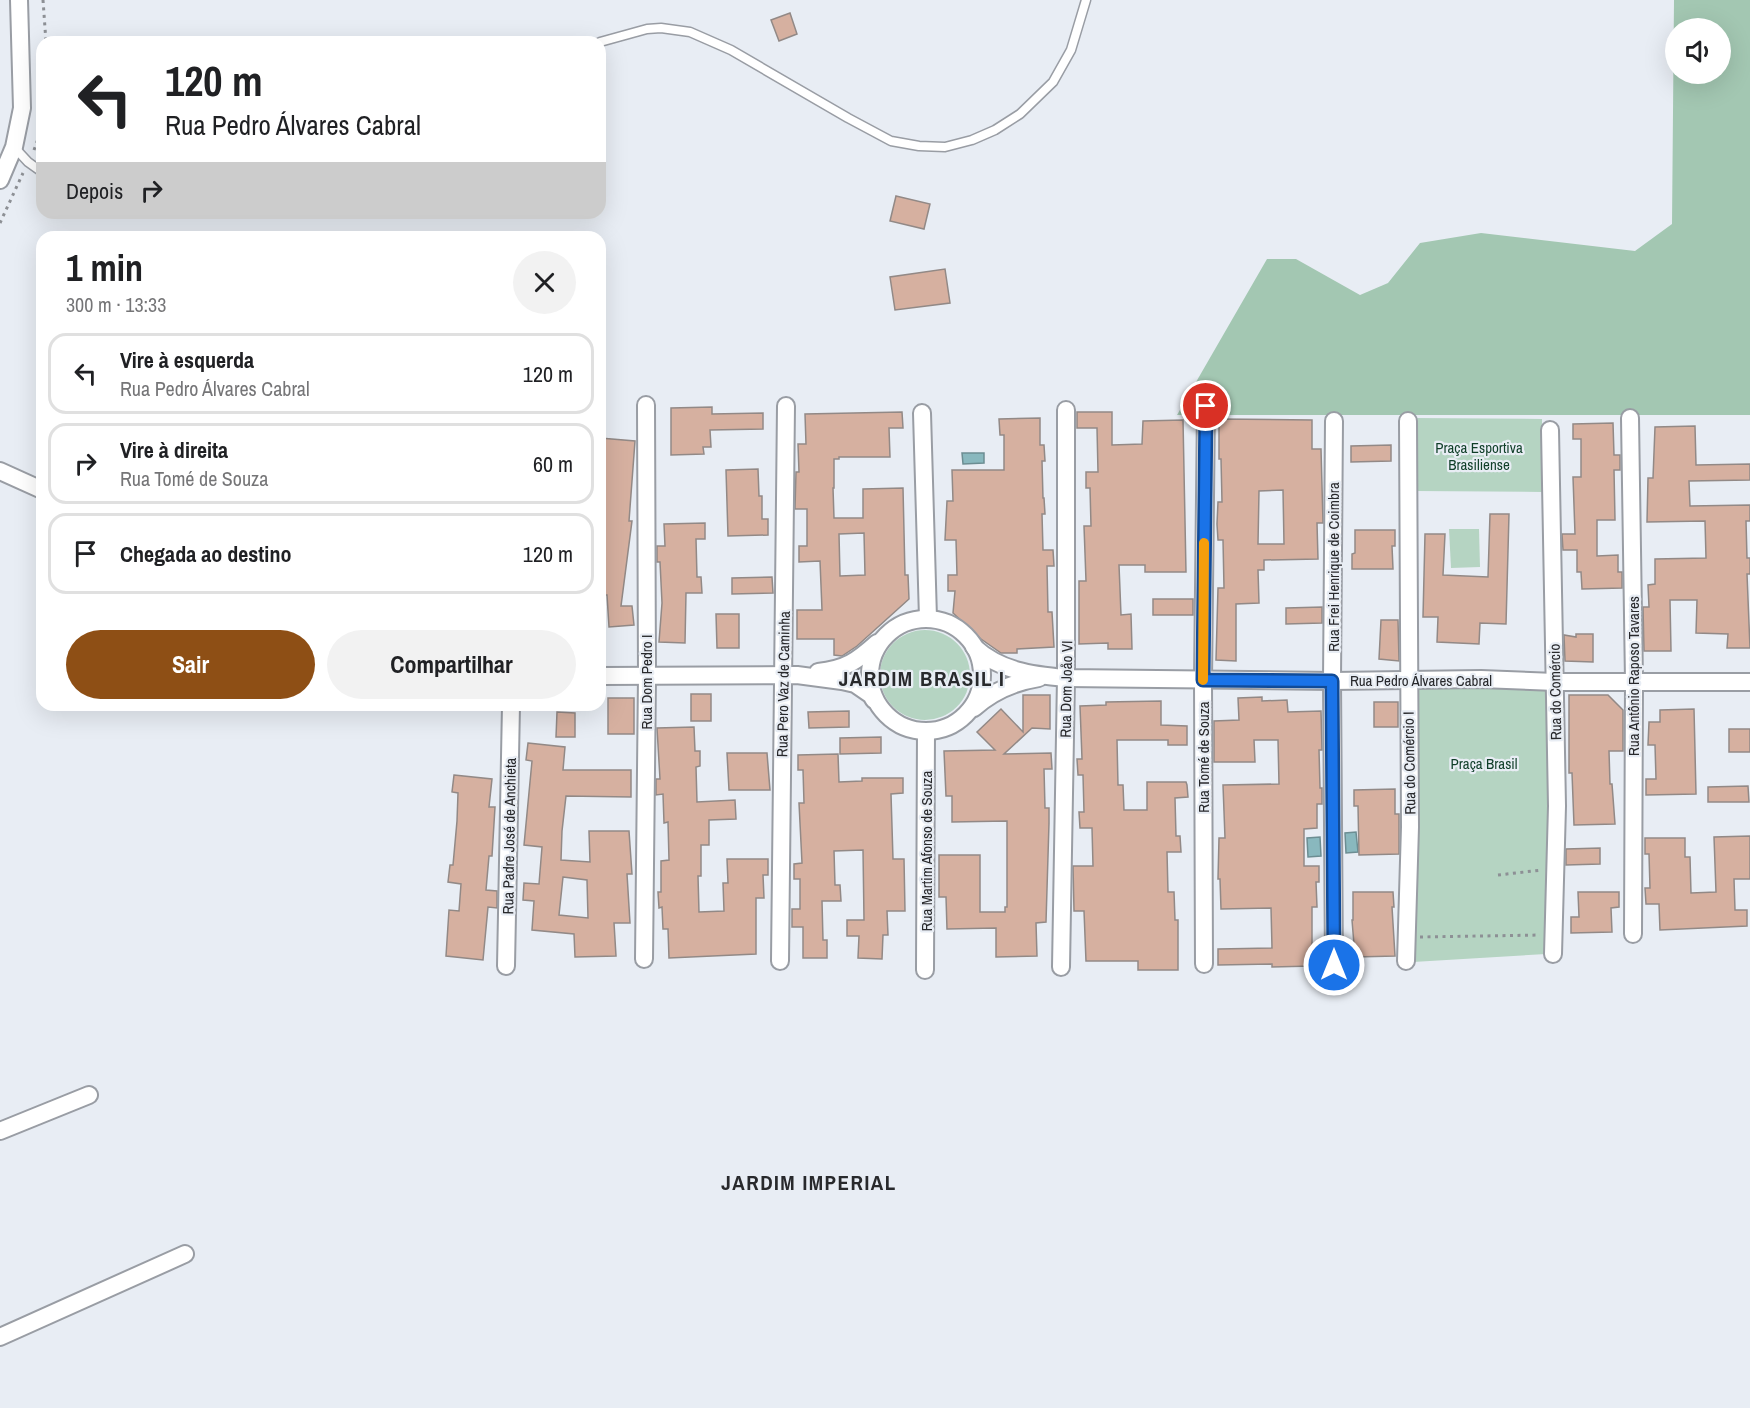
<!DOCTYPE html>
<html lang="pt">
<meta charset="utf-8">
<style>
:root{--surface:#fff;--page:#f2f2f2;--text:#202124;--muted:#757577;--line:#e0e0e0;--accent:#8e4f15}
body{margin:0;font-family:"Archivo Narrow",sans-serif;background:var(--page);color:var(--text);height:100vh;display:flex;flex-direction:column;font-size:22px;white-space:nowrap}
*{box-sizing:border-box;margin:0}
p{font-size:20px;color:var(--muted)}
.icon{flex:none;width:33px;height:33px;fill:none;stroke:currentColor;stroke-width:2;stroke-linecap:round;stroke-linejoin:round}
.map{position:relative;flex:1;overflow:hidden}
.sheet{position:absolute;left:36px;top:231px;width:570px;height:480px;display:flex;flex-direction:column;background:var(--surface);border-radius:18px;box-shadow:0 6px 24px #0002}
.sheet>*{flex:none}
.banner{position:absolute;left:36px;top:36px;width:570px;height:183px;border-radius:18px;box-shadow:0 6px 24px #0002;background:#fff;color:var(--text);overflow:hidden}
.controls{position:absolute;left:1665px;top:18px;display:grid;gap:12px}
.controls a{display:grid;place-items:center;width:66px;height:66px;border-radius:50%;background:var(--surface);box-shadow:0 6px 24px #0002;font-size:30px}
.pin{position:absolute;display:grid;place-items:center;width:51px;height:51px;color:#fff;margin:-26px;border:3px solid #fff;border-radius:50%;box-shadow:0 2px 6px #0007}
.me{position:absolute;width:66px;margin:-33px;rotate:0deg;stroke-linejoin:round;filter:drop-shadow(0 0 4px #0008)}
.turn{display:flex;align-items:center;gap:21px;height:126px;padding:0 30px;font-size:27px}
.turn .icon{width:78px;height:78px;stroke-width:2.5}
.turn b{display:block;font-size:42px;line-height:51px}
.then{display:flex;align-items:center;height:57px;padding:0 30px;background:#0003;gap:12px;font-size:22px}
.round{display:grid;place-items:center;flex:none;width:63px;height:63px;border-radius:32px;background:var(--page)}
.summary{display:flex;align-items:center;justify-content:space-between;height:102px;padding:0 30px}
h1{font-size:36px;font-weight:700;line-height:45px}
.button{display:flex;gap:12px;margin-top:auto;padding:12px 30px}
.button a{flex:1;height:69px;border-radius:36px;background:var(--accent);color:#fff;font-size:24px;font-weight:700;line-height:69px;text-align:center}
.button a+a{background:var(--page);color:var(--text)}
ul{padding:0;list-style:none}
li{display:flex;align-items:center;gap:18px;height:81px;margin:0 12px 9px;padding:0 18px;border:3px solid var(--line);border-radius:18px}
li div{flex:1}
li b{display:block;font-size:22px}
li em{font-style:normal}
.map>svg:first-child{display:block}
.green{fill:#b5d4c2}
.forest{fill:#a3c7b2;fill-rule:evenodd}
.water{fill:#89b8be;stroke:#6c8d92;stroke-width:1.5}
.building{fill:#d6b0a0;stroke:#928986;stroke-width:1.5;fill-rule:evenodd}
.lines{fill:none;stroke-linecap:round;stroke-linejoin:round}
.service-casing{stroke:#999da4;stroke-width:11}
.minor-casing{stroke:#999da4;stroke-width:20}
.path{stroke:#8d9095;stroke-width:3;stroke-dasharray:3 4.5;stroke-linecap:butt}
.service{stroke:#fff;stroke-width:8}
.minor{stroke:#fff;stroke-width:16}
.route-casing{stroke:#114b97;stroke-width:15}
.route{stroke:#1a73e8;stroke-width:10}
.slow{stroke:#f59e0b;stroke-width:10}
.labels{text-anchor:middle;dominant-baseline:central;stroke-width:4.5;stroke-linejoin:round;paint-order:stroke}
.park-label{font-size:15px;fill:#103f29;stroke:#e8edf4}
.street-label{font-size:15px;fill:#28292c;stroke:#e8edf4}
.district-label{font-size:21px;font-weight:bold;letter-spacing:1.5px;fill:#28292c;stroke:#e8edf4}
</style>
<div class="map">
<svg width="1750" height="1408" viewBox="0 0 1750 1408">
<rect width="100%" height="100%" fill="#e8edf4"/>
<g class="green">
<path d="M1415 418 1542 419V492L1415 491Z"/>
<path d="M1449 529H1479L1480 567 1451 568Z"/>
<circle cx="925" cy="675" r="45"/>
<path d="M1492 686 1551 687 1546 954 1413 962V689Z"/>
</g>
<path class="forest" d="M1674 0H1750V415H1177L1267 259H1296L1360 295 1388 283 1420 243 1481 233 1635 251 1672 224ZM1676 28H1720V74H1676Z"/>
<g class="water">
<path d="M962 453H984V463L963 464Z"/>
<path d="M1356 832 1358 852 1346 853 1345 833Z"/>
<path d="M1320 837 1321 856 1308 857 1307 838Z"/>
</g>
<g class="building">
<path d="M790 13 797 34 779 41 771 20Z"/>
<path d="M896 196 930 204 924 229 890 221Z"/>
<path d="M945 269 950 303 895 310 890 277Z"/>
<path d="M712 407V414L763 413V429L710 430 711 447H703L704 454 671 455V408Z"/>
<path d="M902 412 903 428H889L890 457H839V459H834V488H833L834 518H863V489L903 488 905 575H908L909 599 857 646 842 656 834 655V639H797V610H822L820 561 799 562V546H807V509H795L796 472H799L798 444H806L805 414ZM864 533 865 575 840 576 839 534Z"/>
<path d="M1077 412H1112V445L1142 444 1143 421 1183 420 1186 572H1145V565H1119L1121 615 1131 614 1132 649H1108V643L1079 644V581H1086L1084 526H1091L1090 488H1086V472H1098L1097 428H1077Z"/>
<path d="M1040 418V445H1044L1045 461H1042L1043 498H1044L1045 514H1042L1043 550H1053L1054 566H1047L1048 612H1052L1054 647 1017 649V653H1001L981 639 953 613 955 591H948V575H957L956 540H945L947 501H953L952 470H1004V435H1000L999 419Z"/>
<path d="M1219 419 1312 420V449H1321L1323 523H1317L1318 559 1264 560V570H1258L1259 603 1236 604V661L1216 660 1218 588H1224L1223 540H1218L1217 524 1218 502H1222L1221 459H1219ZM1283 490 1284 544H1258L1259 491Z"/>
<path d="M1613 423 1614 455H1620V470H1614L1615 520H1597V556L1618 555V572H1622V588L1582 589 1581 572H1577V550H1563L1562 534H1575L1573 477H1581V439H1573V424Z"/>
<path d="M1695 426 1696 465 1750 464V480L1689 481 1690 506 1750 505V521H1746L1747 558H1750V574H1747L1750 648H1727L1728 634 1696 633 1697 600H1670L1671 651H1644L1643 607H1649L1648 585 1655 584V559L1706 558 1705 521 1647 522 1648 478H1653L1655 427Z"/>
<path d="M600 438 635 441 629 521H632L621 606H632L634 625 609 627 607 595H600Z"/>
<path d="M1391 445V461L1351 462V446Z"/>
<path d="M758 469 759 496H762V519H768V535L728 536 726 470Z"/>
<path d="M1490 514H1509L1506 624 1480 623 1479 644 1437 642 1438 617H1423L1425 534H1445L1443 575 1488 577Z"/>
<path d="M705 523V539H696L697 577H701L702 593H686L685 643 659 642 662 603 660 562H657V546H665L664 524Z"/>
<path d="M1355 530H1395V546H1392L1393 569H1352V554L1355 553Z"/>
<path d="M772 577 773 593 732 594V578Z"/>
<rect x="1153" y="599" width="40" height="16"/>
<path d="M1322 607V623L1286 624V608Z"/>
<path d="M716 614H739V648H717Z"/>
<path d="M1381 620H1398L1399 661 1379 659Z"/>
<path d="M1576 634H1593V662L1565 661 1564 635 1576 637Z"/>
<rect x="691" y="694" width="20" height="27"/>
<path d="M1023 695H1050V729L1032 728 1004 754 1051 753 1052 769H1044L1045 808H1049V823L1046 922 1036 923 1037 956 996 957V928L947 929 946 897H939V855H980V912H1005V907H1007V821L952 822V796H946L944 751 995 750 977 732 1001 709 1023 732Z"/>
<path d="M1569 695H1608L1623 710V751H1609L1610 784H1612L1615 824 1574 825 1572 773H1569Z"/>
<path d="M1262 697V701L1287 700 1288 712 1321 711 1322 750H1319L1320 788H1322V804H1317V828L1304 829V866H1319V882H1316L1317 907H1312V966L1272 967V964L1218 965V949L1272 948 1271 908 1221 909 1220 879H1218L1219 838H1225L1223 785 1279 784 1278 740H1254L1255 762H1214V721L1239 720 1238 698Z"/>
<rect x="608" y="698" width="26" height="36"/>
<path d="M1161 701V725L1187 726V745H1168V740H1117L1118 785H1123L1124 810H1147V782H1186L1187 785 1188 797 1175 798 1176 836H1180L1181 852H1167L1168 892H1174L1175 920H1178V970H1138V961H1086L1084 911H1074L1073 866H1093L1092 828H1080L1079 812H1084L1083 775H1078L1077 759H1082L1080 706 1106 705V702Z"/>
<rect x="1374" y="702" width="24" height="25"/>
<path d="M1694 709 1696 794 1646 795V779H1656L1655 745H1648L1649 722H1660V710Z"/>
<path d="M849 711V727L809 728 808 712Z"/>
<path d="M557 712 575 713V737H556Z"/>
<path d="M694 727 695 751H700V766L696 767 697 802 735 800 736 819 709 820V845H701V876H698L699 912 724 911 723 883H728L727 859H768V875H763L764 898H756V954L669 958 668 929H663L662 907 659 908 658 892H661V861L669 860 668 822 664 823 663 794 656 795V779H660L657 728Z"/>
<rect x="1729" y="729" width="21" height="23"/>
<path d="M881 737V753L840 754V738Z"/>
<path d="M528 743 565 747 563 770H631V797L566 796 562 831 561 860 590 862 589 831H629L632 874H627L630 923H614L616 956 575 957 574 934 532 930 534 901 523 900 524 883 539 884 542 847 524 845 532 761 526 760ZM563 877 587 880 588 918 559 915Z"/>
<path d="M727 753H767L770 790H729Z"/>
<path d="M838 754 839 782 862 781V778H903V793L891 794 893 859H904L905 911H887L888 935H883L882 959 858 958 859 936H847V920H864L863 850 834 851 835 885H840L841 901H822L823 940H827V958H803V927H792V909H800V879H794V864L802 863 799 803H804L803 770H798V755Z"/>
<path d="M454 775 492 779 489 807H495L492 856H489L486 890 497 891V908L488 907 483 960 446 956 449 910 459 911 461 884 448 882 450 865H453L457 821 458 793 452 792Z"/>
<path d="M1748 786 1749 802H1708V787Z"/>
<path d="M1395 789V814H1399V854L1359 855 1358 806H1354V790Z"/>
<path d="M1750 836V879H1734L1735 910H1747V926L1660 930 1659 904H1646L1645 888H1650L1649 854H1645V838H1685V857H1690L1691 893 1716 892 1714 837Z"/>
<path d="M1600 848V864L1566 865V849Z"/>
<path d="M1353 892H1393L1394 907H1392L1395 956 1355 957 1352 920H1353Z"/>
<path d="M1578 892H1619V907L1611 908 1612 932 1571 933V917H1579Z"/>
</g>
<g class="lines">
<defs>
<g id="service">
<path d="M600 42 647 29 661 28 690 32 731 50 848 118 891 141 919 146 945 147 972 140 995 130 1020 114 1053 82 1071 50 1086 0"/>
<path d="M14 147 28 162 42 172"/>
</g>
<g id="minor">
<path d="M0 180 14 147 22 108 19 0"/>
<path d="M922 413 928 618"/>
<path d="M1630 418 1634 681 1633 934"/>
<path d="M1550 430 1557 806 1553 954"/>
<path d="M0 471 42 490"/>
<circle cx="926" cy="675" r="56"/>
<path d="M974 647C1000 671 1032 675 1066 678L1332 681 1481 679 1555 682H1750"/>
<path d="M818 672C846 669 857 661 877 643"/>
<path d="M600 676 797 675 842 681 855 684 871 695 874 700"/>
<path d="M974 708C993 691 1014 682 1039 678"/>
<path d="M644 959 647 676 646 405"/>
<path d="M780 961 786 406"/>
<path d="M1406 961 1410 827 1408 421"/>
<path d="M1204 964 1203 680 1206 406"/>
<path d="M1334 965 1332 681 1334 421"/>
<path d="M506 966 511 705"/>
<path d="M1061 967 1066 678V410"/>
<path d="M925 970 926 731"/>
<path d="M0 1131 89 1095"/>
<path d="M0 1337 185 1254"/>
</g>
</defs>
<use href="#service" class="service-casing"/>
<use href="#minor" class="minor-casing"/>
<g class="path">
<path d="M43 0 46 42"/>
<path d="M34 150 42 128"/>
<path d="M0 223 23 173"/>
<path d="M1498 875 1542 870"/>
<path d="M1420 937 1540 935"/>
</g>
<use href="#service" class="service"/>
<use href="#minor" class="minor"/>
</g>
<g class="lines">
<defs>
<path id="route" d="M1206 406 1203 680 1332 681 1334 965"/>
</defs>
<use href="#route" class="route-casing"/>
<use href="#route" class="route"/>
<path class="slow" d="M1203 680 1204 543"/>
</g>
<g class="labels">
<g class="park-label">
<text x="1479" y="447">Praça Esportiva<tspan x="1479" dy="17">Brasiliense</tspan></text>
<text x="1484" y="763">Praça Brasil</text>
</g>
<g class="street-label">
<text transform="translate(1333 567) rotate(-90)">Rua Frei Henrique de Coimbra</text>
<text transform="translate(1633 676) rotate(-90)">Rua Antônio Raposo Tavares</text>
<text x="1421" y="680">Rua Pedro Álvares Cabral</text>
<text transform="translate(646 682) rotate(-90)">Rua Dom Pedro I</text>
<text transform="translate(783 684) rotate(-89)">Rua Pero Vaz de Caminha</text>
<text transform="translate(1066 689) rotate(-89)">Rua Dom Joåo VI</text>
<text transform="translate(1555 692) rotate(-91)">Rua do Comércio</text>
<text transform="translate(1203 757) rotate(-90)">Rua Tomé de Souza</text>
<text transform="translate(1409 763) rotate(-91)">Rua do Comércio I</text>
<text transform="translate(509 836) rotate(-89)">Rua Padre José de Anchieta</text>
<text transform="translate(926 851) rotate(-90)">Rua Martim Afonso de Souza</text>
</g>
<g class="district-label">
<text x="922" y="678">JARDIM BRASIL I</text>
<text x="809" y="1182">JARDIM IMPERIAL</text>
</g>
</g>
</svg>
<div class="controls">
<a><svg class="icon" aria-label="sound" viewBox="0 0 24 24"><path d="M4 9h4l5-4v14l-5-4H4zM17 9q2 3 0 6"/></svg></a>
</div>
<div class="pin" style="left:1206px;top:406px;background:#d93025"><svg class="icon" aria-label="arrive" viewBox="0 0 24 24"><path d="M6 21V4h12l-3 4 3 4H6"/></svg></div>
<svg class="me" style="left:1334px;top:965px" viewBox="-20 -20 40 40"><circle r="17" fill="#1a73e8" stroke="#fff" stroke-width="3"/><path d="M0-11L8 9 0 5-8 9z" fill="#fff"/></svg>
<div class="banner">
<div class="turn"><svg class="icon" aria-label="left" viewBox="0 0 24 24"><path d="M17 20v-9H6M10 6l-5 5 5 5"/></svg><div><b>120 m</b>Rua Pedro Álvares Cabral</div></div>
<div class="then">Depois<svg class="icon" aria-label="right" viewBox="0 0 24 24"><path d="M7 20v-9h11M14 6l5 5-5 5"/></svg></div>
</div>
<section class="sheet">
<div class="summary"><div><h1>1 min</h1><p>300 m · 13:33</p></div><a class="round"><svg class="icon" aria-label="close" viewBox="0 0 24 24"><path d="M6 6l12 12M18 6L6 18"/></svg></a></div>
<ul>
<li><svg class="icon" aria-label="left" viewBox="0 0 24 24"><path d="M17 20v-9H6M10 6l-5 5 5 5"/></svg><div><b>Vire à esquerda</b><p>Rua Pedro Álvares Cabral</p></div><em>120 m</em></li>
<li><svg class="icon" aria-label="right" viewBox="0 0 24 24"><path d="M7 20v-9h11M14 6l5 5-5 5"/></svg><div><b>Vire à direita</b><p>Rua Tomé de Souza</p></div><em>60 m</em></li>
<li><svg class="icon" aria-label="arrive" viewBox="0 0 24 24"><path d="M6 21V4h12l-3 4 3 4H6"/></svg><div><b>Chegada ao destino</b></div><em>120 m</em></li>
</ul>
<div class="button"><a>Sair</a><a>Compartilhar</a></div>
</section>
</div>
